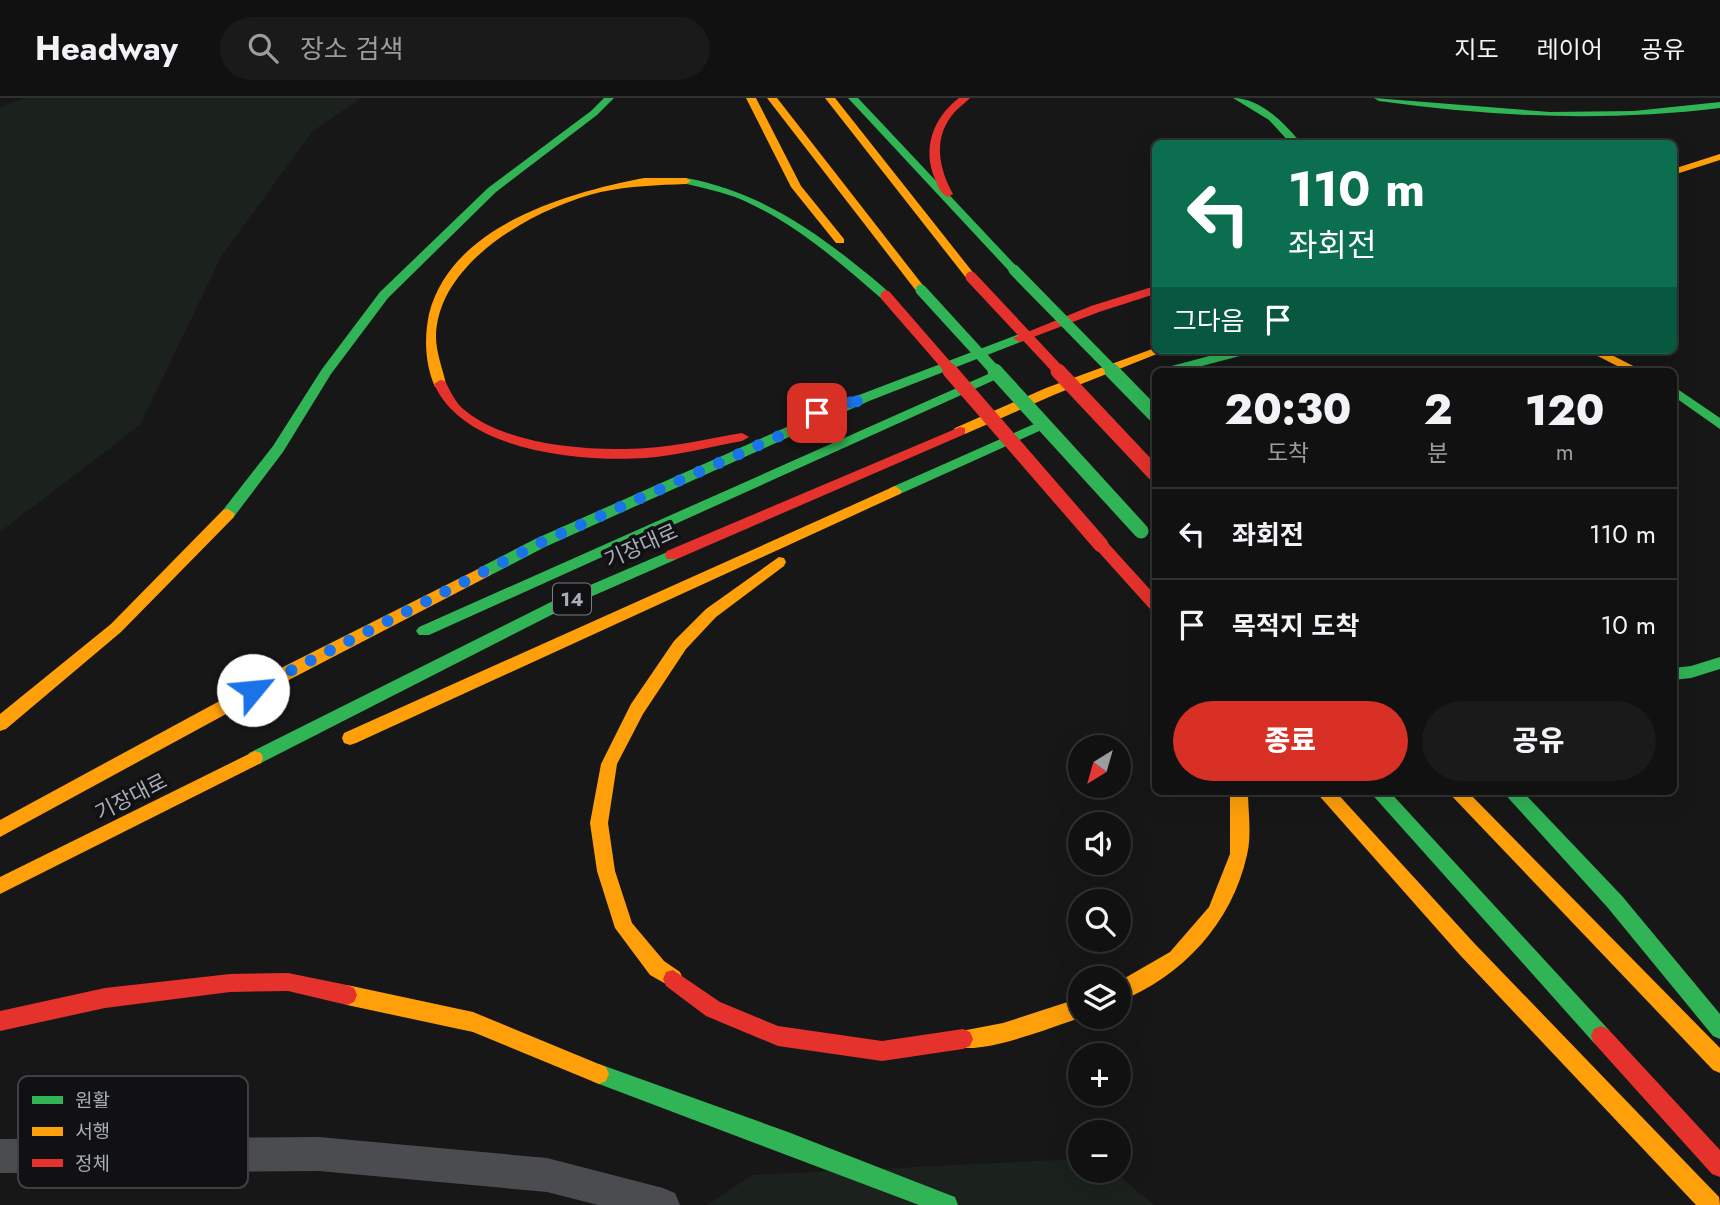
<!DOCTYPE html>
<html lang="ko">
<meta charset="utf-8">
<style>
:root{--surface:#111;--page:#1a1a1a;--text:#f1f3f6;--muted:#9c9d9f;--line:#303131;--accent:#d93025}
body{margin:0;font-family:Jost,"Noto Sans KR",sans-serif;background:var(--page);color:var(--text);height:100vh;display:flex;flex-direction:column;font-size:26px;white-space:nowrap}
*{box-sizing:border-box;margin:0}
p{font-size:23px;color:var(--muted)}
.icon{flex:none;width:38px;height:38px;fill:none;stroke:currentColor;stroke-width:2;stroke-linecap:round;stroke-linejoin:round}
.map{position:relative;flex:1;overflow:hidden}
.details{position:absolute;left:1152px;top:270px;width:525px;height:427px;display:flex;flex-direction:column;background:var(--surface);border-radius:10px;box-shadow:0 7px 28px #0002,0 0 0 2px var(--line)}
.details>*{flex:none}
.banner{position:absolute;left:1152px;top:42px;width:525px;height:214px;border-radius:10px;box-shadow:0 7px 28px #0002,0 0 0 2px var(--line);background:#0b6e4f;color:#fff;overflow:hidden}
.needle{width:46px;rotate:217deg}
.fabs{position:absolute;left:1068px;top:637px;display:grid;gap:14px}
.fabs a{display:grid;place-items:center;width:63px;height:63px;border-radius:50%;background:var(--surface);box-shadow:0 7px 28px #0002,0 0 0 2px var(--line);font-size:35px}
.pin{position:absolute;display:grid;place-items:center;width:60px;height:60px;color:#fff;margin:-30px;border-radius:14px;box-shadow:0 4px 10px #0006}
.me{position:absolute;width:77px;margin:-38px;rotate:62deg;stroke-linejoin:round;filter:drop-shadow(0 0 5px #0008)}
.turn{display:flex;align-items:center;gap:24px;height:147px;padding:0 21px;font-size:32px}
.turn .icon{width:91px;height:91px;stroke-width:2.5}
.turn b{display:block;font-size:49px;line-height:60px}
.then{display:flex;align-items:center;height:66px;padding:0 21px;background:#0003;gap:14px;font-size:26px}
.eta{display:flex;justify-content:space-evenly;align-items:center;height:119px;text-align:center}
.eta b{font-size:42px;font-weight:800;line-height:49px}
.primary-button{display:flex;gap:14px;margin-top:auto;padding:14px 21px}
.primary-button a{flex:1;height:80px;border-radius:42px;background:var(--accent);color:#fff;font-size:28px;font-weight:800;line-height:80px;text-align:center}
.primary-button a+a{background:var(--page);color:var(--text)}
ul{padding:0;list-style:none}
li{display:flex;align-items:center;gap:21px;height:91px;padding:0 21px;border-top:2px solid var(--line)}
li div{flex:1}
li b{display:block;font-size:26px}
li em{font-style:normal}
header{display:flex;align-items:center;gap:42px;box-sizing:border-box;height:98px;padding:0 35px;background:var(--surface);border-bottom:2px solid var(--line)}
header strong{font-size:33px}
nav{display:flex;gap:38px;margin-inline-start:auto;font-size:24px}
.search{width:490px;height:63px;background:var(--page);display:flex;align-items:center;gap:18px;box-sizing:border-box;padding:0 24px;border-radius:38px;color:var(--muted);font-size:26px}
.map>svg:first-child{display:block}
.green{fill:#1b211c}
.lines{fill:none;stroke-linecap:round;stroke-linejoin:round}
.lane{fill:#4b4c50;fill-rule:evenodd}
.fast{fill:#30b455;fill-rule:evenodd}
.slow{fill:#ff9f0a;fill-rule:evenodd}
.jam{fill:#e5322d;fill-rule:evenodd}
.fast-bridge-far1{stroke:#30b455;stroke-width:11}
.fast-bridge{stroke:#30b455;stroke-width:15}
.jam-bridge-far1{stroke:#e5322d;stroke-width:11}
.jam-bridge{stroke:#e5322d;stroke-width:15}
.route{stroke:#1a73e8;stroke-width:12;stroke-dasharray:0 21.6}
.labels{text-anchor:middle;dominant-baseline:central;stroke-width:7;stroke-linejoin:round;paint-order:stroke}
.shield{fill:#111113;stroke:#7b7e86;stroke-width:2}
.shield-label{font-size:19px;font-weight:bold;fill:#a8adb8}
.street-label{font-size:21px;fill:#a8adb8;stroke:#111113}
.key{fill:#111113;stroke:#3e4045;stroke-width:2}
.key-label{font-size:19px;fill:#a8adb8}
</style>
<header>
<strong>Headway</strong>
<div class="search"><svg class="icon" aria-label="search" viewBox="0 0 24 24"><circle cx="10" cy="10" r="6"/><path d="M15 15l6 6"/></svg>장소 검색</div>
<nav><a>지도</a><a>레이어</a><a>공유</a></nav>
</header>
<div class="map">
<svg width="1720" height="1107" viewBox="0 0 1720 1107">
<rect width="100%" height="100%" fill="#171717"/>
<g class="green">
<path d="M24 0H361L313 33 222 157 140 327 0 434V9Z"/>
<path d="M1080 1061V1073H1114L1154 1107H707L752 1077Z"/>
</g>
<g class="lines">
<path class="lane" d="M319 1039 547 1060 663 1090 675 1095 680 1107H598L547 1094 319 1073 0 1075V1041Z"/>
<g class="fast">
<path d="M604 0H614L597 17 496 94 388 200 331 276 283 354 233 420H223L221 416 223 412 273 348 322 271 380 194 488 90 591 13Z"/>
<path d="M848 0H858L1018 170V174H1010Z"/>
<path d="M1233 0C1261 0 1285 26 1302 46H1291L1269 22Z"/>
<path d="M1374 0 1550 14 1634 13 1720 4V10C1605 24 1493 19 1379 3Z"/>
<path d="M686 80C751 92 804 125 855 166 867 176 881 186 892 198L890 201H882C837 162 790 121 735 99 717 93 700 89 682 85V81Z"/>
<path d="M1019 236 1025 240 1023 243 869 303 545 449 489 478H479L477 474 479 470 535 441 859 297Z"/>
<path d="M1232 252H1253L1251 255 1183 273H1162L1164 270Z"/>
<path d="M995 273 999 274V280L429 537H419L416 533 419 529Z"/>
<path d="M1673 288 1720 320V331L1673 298Z"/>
<path d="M1041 323 1048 327 1046 330 900 396H890L888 393 890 390Z"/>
<path d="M672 452 679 457 677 461 563 511 261 665 255 667 249 665 247 660 249 655 553 503Z"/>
<path d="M1720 559V571L1691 580 1673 582V570L1691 568Z"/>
<path d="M1369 693H1389L1608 931 1611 938 1608 945 1601 948 1594 945Z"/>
<path d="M1502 693H1522L1622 798 1720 916V941L1713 938 1608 810Z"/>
<path d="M599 966 788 1034 947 1096 955 1099 958 1107H919L599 986 592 983 589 976 592 969Z"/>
</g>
<g class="slow">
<path d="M746 0H756L801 88 844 141V145H836L791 89Z"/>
<path d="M767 0H777L925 190V194H917Z"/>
<path d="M825 0H835L975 177V181H967Z"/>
<path d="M1720 56V62L1673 77V71Z"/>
<path d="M644 80H686L691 83 686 86C657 87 630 88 601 94 537 109 437 163 436 239 436 254 443 272 446 286L440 290 435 289C425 266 424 240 429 216 451 128 566 95 644 80Z"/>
<path d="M1155 250V252H1167L1056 296 965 336H955L953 333 955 330 1046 290Z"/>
<path d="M1586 252H1602L1643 273H1627Z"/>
<path d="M895 388 902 393 900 396 356 645 350 647 344 645 342 640 344 635Z"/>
<path d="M228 411 235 416 233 420 121 534 6 631 0 633V616L111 526 223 412Z"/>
<path d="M779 459 784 460 786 464 784 468 716 519 686 551 643 616 617 666 608 725 615 773 632 825 664 863 680 874 683 881 680 888 673 890 650 877 615 830 597 773 590 725 601 666 631 606 674 543 706 511Z"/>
<path d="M484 468 491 474 489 478 283 585 0 739V722L271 575Z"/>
<path d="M255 653 261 655 263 660 261 665 0 796V779Z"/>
<path d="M1230 693H1248C1248 713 1252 738 1247 757 1232 825 1182 879 1118 904V884L1170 854 1209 809 1230 756Z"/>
<path d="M1315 693H1335L1474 845 1719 1099 1720 1107H1696L1460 857Z"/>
<path d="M1447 693H1467L1720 950V975L1713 972Z"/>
<path d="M347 887 473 914 606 969 609 976 606 983 599 986 473 934 347 907 340 904 337 897 340 890Z"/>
<path d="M1080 900V919H1082C1056 928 980 958 956 948L953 941 956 934 1003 925Z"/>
</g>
<g class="jam">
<path d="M959 0H970C963 7 955 12 950 20 933 44 940 72 953 96L948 99C941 96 938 89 935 81 922 50 933 20 959 0Z"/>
<path d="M1155 188V196L1099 214 1023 243 1019 244 1013 240 1091 208Z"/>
<path d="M440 282 445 283C450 292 454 302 462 310 505 348 592 354 647 350 679 348 710 340 742 335L749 339 742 343C710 349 678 357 646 360 581 364 464 354 434 286Z"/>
<path d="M960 329 965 330V336L677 461H667L665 457 667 453Z"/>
<path d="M1101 442 1106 443 1155 497V513L1150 511 1096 451 1094 447 1096 443Z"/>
<path d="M673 872 720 904 778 928 882 943 963 931 970 934 973 941 970 948 963 951 882 963 778 948 706 918 666 888 663 881 666 874Z"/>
<path d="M288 875 347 887 354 890 357 897 354 904 347 907 288 893 230 894 105 910 0 933V913L105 890 230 876Z"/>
<path d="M1601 928 1608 931 1720 1052V1079L1712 1076 1594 945 1591 938 1594 931Z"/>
</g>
<g class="fast-bridge-far1">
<path d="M1014 172 1114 274"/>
<path d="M921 192 996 274"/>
</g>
<g class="fast-bridge">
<path d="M995 273 1141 433"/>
<path d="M1112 273 1155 317"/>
</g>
<g class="jam-bridge-far1">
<path d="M971 179 1060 274"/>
<path d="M886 198 952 274"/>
</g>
<g class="jam-bridge">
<path d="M950 273 1101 447"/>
<path d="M1058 273 1155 376"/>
</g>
</g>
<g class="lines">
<path class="route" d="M253 592 540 445 864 300 817 315"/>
</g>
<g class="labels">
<rect class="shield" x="553" y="485.5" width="38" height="31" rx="5"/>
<g class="shield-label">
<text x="572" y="501">14</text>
</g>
<g class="street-label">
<text transform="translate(641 448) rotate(-24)">기장대로</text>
<text transform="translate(131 699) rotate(-27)">기장대로</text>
</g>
</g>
<rect x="18" y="978" width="230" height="112" rx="10" class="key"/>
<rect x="32" y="998" width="31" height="8" fill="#30b455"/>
<rect x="32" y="1029" width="31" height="9" fill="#ff9f0a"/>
<rect x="32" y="1061" width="31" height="8" fill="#e5322d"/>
<g class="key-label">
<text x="75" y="1009">원활</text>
<text x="75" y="1040">서행</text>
<text x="75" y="1072">정체</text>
</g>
</svg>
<div class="fabs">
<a><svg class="needle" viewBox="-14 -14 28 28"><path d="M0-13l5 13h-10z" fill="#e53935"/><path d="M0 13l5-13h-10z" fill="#9c9d9f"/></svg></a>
<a><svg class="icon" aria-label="sound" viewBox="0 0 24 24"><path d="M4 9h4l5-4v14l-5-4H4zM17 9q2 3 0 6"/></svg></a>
<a><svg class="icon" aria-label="search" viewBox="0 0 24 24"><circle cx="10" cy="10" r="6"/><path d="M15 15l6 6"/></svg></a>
<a><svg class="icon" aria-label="layers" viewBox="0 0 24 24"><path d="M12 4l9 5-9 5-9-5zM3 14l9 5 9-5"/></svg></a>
<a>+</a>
<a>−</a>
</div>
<div class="pin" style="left:817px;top:315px;background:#d93025"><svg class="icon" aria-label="arrive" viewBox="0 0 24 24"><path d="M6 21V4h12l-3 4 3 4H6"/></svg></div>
<svg class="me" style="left:253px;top:592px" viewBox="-20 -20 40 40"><circle r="19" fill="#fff"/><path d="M0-13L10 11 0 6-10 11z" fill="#1a73e8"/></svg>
<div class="banner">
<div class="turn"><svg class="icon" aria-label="left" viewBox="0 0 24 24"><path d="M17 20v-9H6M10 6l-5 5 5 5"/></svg><div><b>110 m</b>좌회전</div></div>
<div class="then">그다음<svg class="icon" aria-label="arrive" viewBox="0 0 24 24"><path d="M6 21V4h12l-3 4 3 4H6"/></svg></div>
</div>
<section class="details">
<div class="eta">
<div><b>20:30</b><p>도착</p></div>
<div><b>2</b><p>분</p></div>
<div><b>120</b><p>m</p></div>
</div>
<ul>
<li><svg class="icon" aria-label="left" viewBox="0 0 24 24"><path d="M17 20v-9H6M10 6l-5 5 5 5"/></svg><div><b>좌회전</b></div><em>110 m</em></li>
<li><svg class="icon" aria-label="arrive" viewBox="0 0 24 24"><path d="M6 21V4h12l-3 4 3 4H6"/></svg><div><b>목적지 도착</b></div><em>10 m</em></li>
</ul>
<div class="primary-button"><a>종료</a><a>공유</a></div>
</section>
</div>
